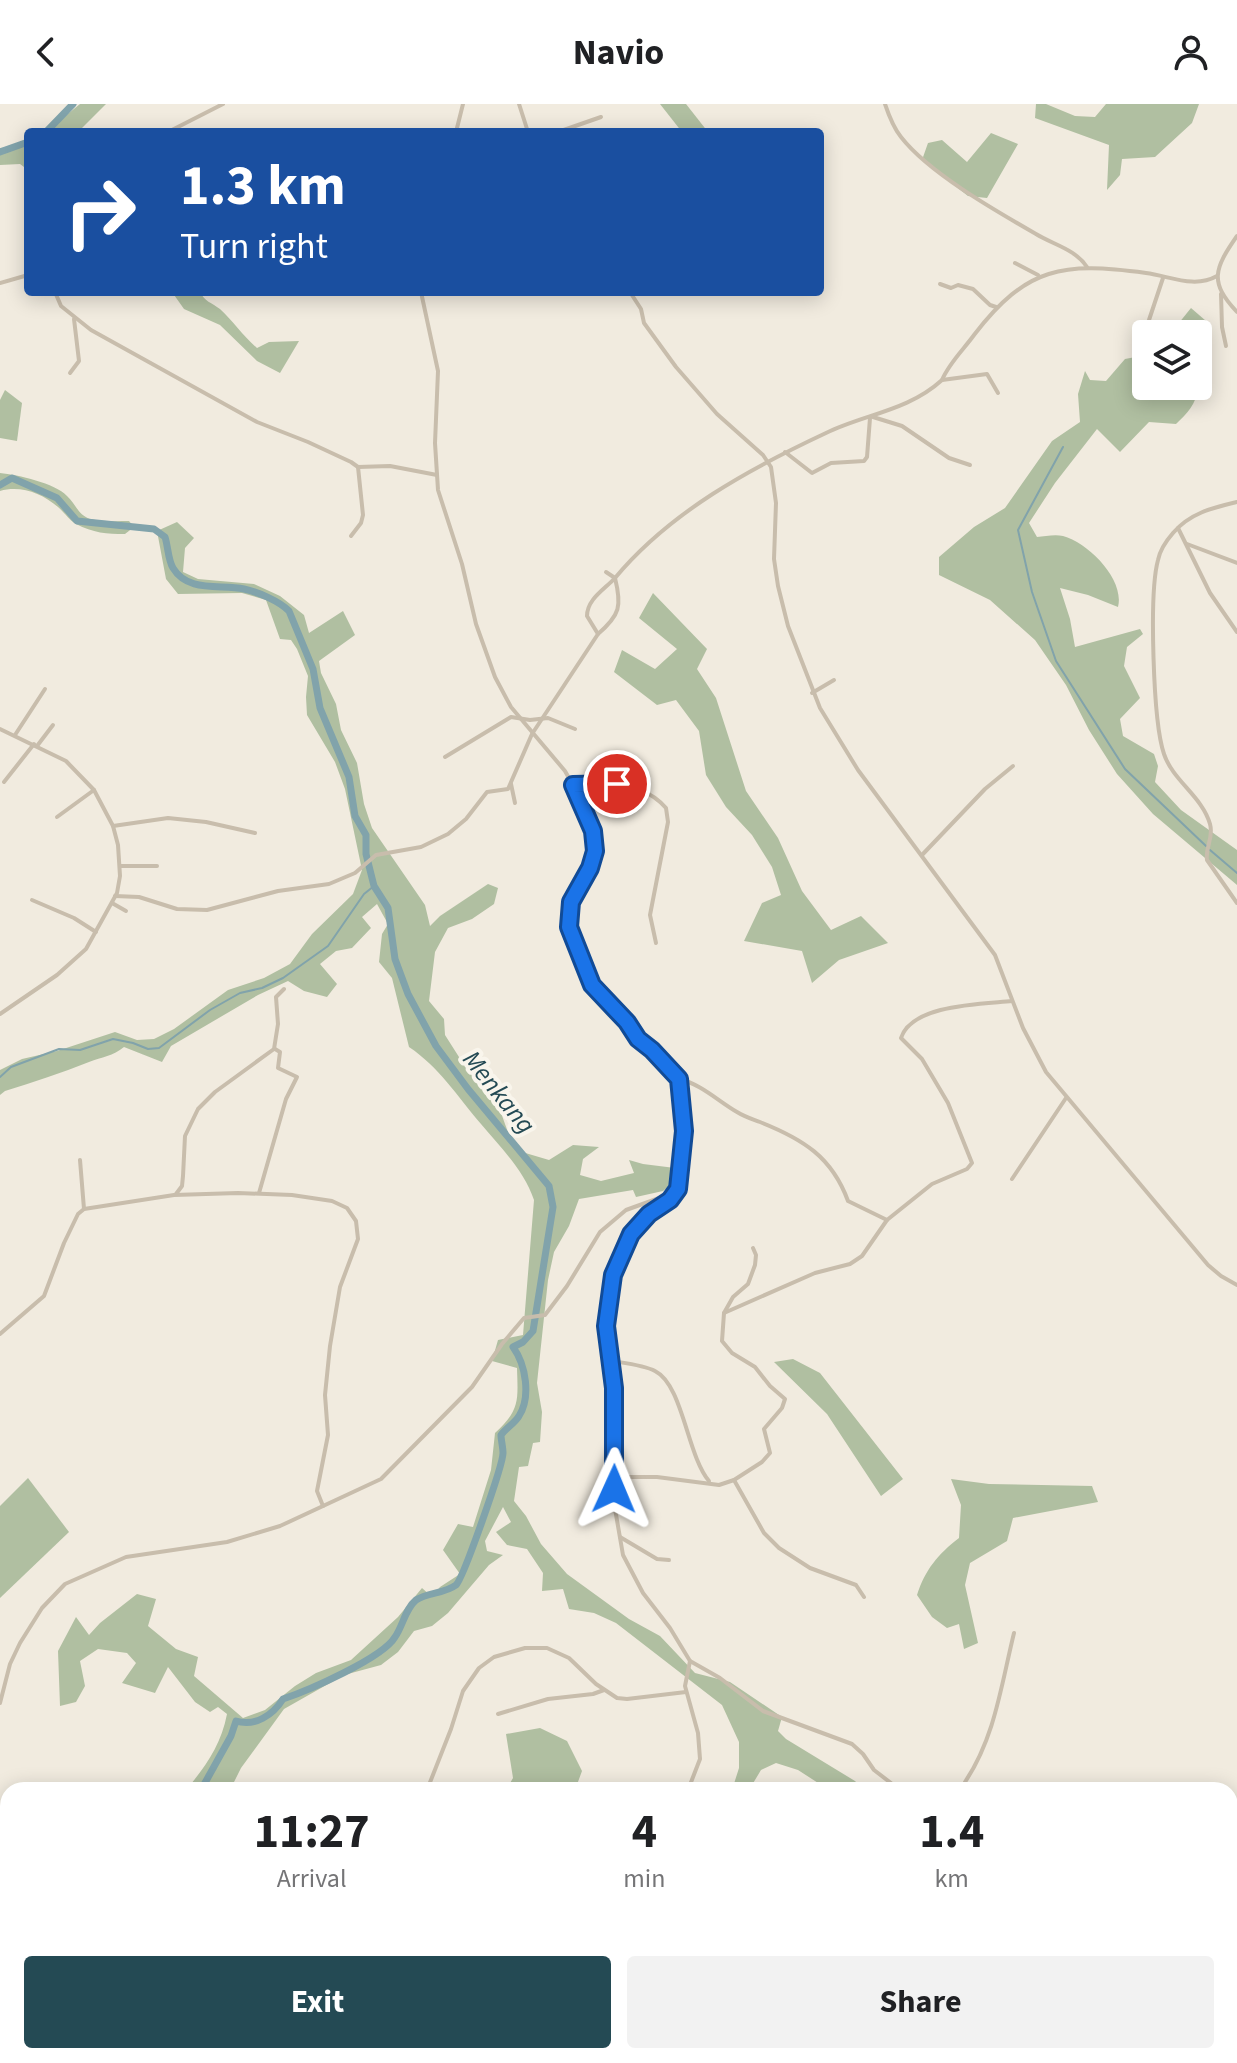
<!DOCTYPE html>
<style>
:root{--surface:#fff;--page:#f2f2f2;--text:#202124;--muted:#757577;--accent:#244a54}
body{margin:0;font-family:"Source Sans 3",sans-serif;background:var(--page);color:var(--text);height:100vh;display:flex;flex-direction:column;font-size:30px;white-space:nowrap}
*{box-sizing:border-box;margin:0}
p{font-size:26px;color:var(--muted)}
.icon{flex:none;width:44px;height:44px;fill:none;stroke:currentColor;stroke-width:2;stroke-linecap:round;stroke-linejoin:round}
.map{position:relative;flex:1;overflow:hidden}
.side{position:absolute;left:0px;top:1678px;width:1238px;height:282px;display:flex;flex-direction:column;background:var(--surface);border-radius:24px 24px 0 0;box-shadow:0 4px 20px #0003}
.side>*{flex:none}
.guide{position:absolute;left:24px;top:24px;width:800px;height:168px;border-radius:8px;box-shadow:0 4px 20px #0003;background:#1a4fa0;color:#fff;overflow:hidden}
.fabs{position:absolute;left:1132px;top:216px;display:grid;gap:16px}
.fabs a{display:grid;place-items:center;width:80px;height:80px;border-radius:8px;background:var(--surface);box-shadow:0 4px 20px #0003;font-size:40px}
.pin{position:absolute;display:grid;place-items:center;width:68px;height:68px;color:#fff;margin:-34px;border:4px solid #fff;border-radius:50%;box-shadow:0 2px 8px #0007}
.me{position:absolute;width:88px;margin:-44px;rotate:1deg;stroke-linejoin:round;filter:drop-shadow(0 0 6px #0008)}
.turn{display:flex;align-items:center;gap:28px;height:168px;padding:0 24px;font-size:36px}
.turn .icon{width:104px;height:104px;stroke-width:2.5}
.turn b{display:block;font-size:56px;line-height:68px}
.eta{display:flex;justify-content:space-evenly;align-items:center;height:136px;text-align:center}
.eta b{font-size:48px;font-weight:700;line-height:56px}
.button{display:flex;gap:16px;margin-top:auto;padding:16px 24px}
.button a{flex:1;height:92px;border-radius:8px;background:var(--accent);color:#fff;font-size:32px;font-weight:700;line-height:92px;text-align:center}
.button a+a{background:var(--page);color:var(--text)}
header{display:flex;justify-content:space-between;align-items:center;height:104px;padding:0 24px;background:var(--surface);font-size:36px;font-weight:700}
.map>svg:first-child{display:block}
.green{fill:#b0bfa1}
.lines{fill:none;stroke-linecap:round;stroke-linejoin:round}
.stream{stroke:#81a3ab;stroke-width:2}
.river{stroke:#81a3ab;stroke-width:7}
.minor{stroke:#c8bdac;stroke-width:4}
.route-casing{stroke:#114b97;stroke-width:20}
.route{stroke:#1a73e8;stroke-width:14}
.labels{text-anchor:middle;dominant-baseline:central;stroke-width:8;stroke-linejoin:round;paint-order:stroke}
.water-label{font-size:26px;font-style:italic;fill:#244a54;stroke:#f9f5ec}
</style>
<header><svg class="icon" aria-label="back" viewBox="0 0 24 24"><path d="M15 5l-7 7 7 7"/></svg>Navio<svg class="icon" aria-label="person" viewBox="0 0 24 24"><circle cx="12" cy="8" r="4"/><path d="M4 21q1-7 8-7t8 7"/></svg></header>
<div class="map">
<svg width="1237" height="1959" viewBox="0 0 1237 1959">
<rect width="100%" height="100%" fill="#f1ebdf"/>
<g class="green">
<path d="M80 0H106L78 28H41L53 22Z"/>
<path d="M660 0H686L708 28H682Z"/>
<path d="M1036 0H1046L1075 12 1095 13 1106 0H1199L1192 19 1155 53 1122 55 1120 71 1107 86 1109 41 1035 14Z"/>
<path d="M991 29 1018 40 987 94 968 92 922 56 928 39 942 36 967 58Z"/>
<path d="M28 34V66L20 60 0 61V44L15 43Z"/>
<path d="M172 188H200C204 197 212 199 220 205 233 217 243 232 257 244L269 238 299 237 280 269 257 257 220 221 184 205Z"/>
<path d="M1191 204 1206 217 1193 230H1170Z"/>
<path d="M1146 251V282H1197C1199 297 1187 310 1176 320L1149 318 1120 348 1097 325 1055 379 1029 419 1037 433C1045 432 1056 430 1063 432 1089 439 1125 476 1118 503L1088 491 1060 484 1070 515 1075 543 1140 525 1143 530 1127 543 1124 562 1140 594 1120 615 1123 632 1154 650 1158 662 1155 678 1181 706 1237 746V781L1153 710 1117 670 1089 626 1066 581 1035 536 990 496 939 471V453L974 423 1005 404 1052 337 1080 318 1078 290 1085 267 1090 276 1106 277 1125 255Z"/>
<path d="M5 286 22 299 17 337 0 334V296Z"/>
<path d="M0 369C18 371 55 379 67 392 76 400 77 410 90 415 101 418 117 417 129 417L134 423 125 430C107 430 93 429 76 420 69 416 65 409 58 403 42 389 20 381 0 387Z"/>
<path d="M177 418 194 434 185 444 183 468 198 475 254 480 280 492 304 511 309 529 343 507 355 531 319 557 321 569 336 600 341 626 357 659 364 700 372 724 425 801 430 822 440 812 488 780 498 784 494 800 472 815 448 824 435 848 429 897 444 915 445 931 459 953 489 984 500 1006 510 1034 522 1048 549 1056 573 1041 599 1043 583 1055 580 1071 601 1077 634 1069 629 1056 643 1060 675 1064 679 1074 663 1087 636 1093 633 1086 579 1095 569 1122 554 1148 548 1176 537 1279 542 1308 540 1338 533 1339 528 1362 519 1363 514 1397 526 1412 541 1440 567 1470 629 1515 660 1532 695 1569 730 1578 782 1613 778 1627 786 1635 855 1677 864 1686H829L798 1666 776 1659 761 1666 749 1686H732L739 1664V1638L722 1601 616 1519 594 1509 569 1505 563 1485 542 1487 543 1469 527 1445 507 1441 496 1428 511 1418 503 1403 485 1437 487 1447 503 1451 489 1461 448 1509 432 1522 414 1527 398 1548 381 1561 344 1571 284 1605 241 1664 230 1686H186C206 1662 221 1641 227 1610L218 1603 210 1608 195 1598 168 1563 155 1589 122 1579 136 1559 127 1549 98 1545 80 1557 85 1582 76 1598 60 1602 58 1547 76 1513 89 1531 100 1519 137 1490 156 1495 148 1522 176 1545 198 1553 194 1572 243 1614 265 1606 295 1582 316 1569 351 1556 398 1513 422 1484 432 1493 440 1483 460 1470 443 1446 458 1420 473 1423 491 1366 495 1329C520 1306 518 1297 517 1264L492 1257 498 1236 523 1231 534 1096C524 1066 501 1044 481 1020 457 992 439 963 409 943L392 874 379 858 382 830 388 820 377 800 362 813 371 824 352 844 336 847 320 860 337 880 327 893 304 887 288 877 258 891 171 942 162 958 124 943C113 952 102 953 89 958 61 969 34 978 5 987L0 991V966L22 955 57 947 115 928 137 936 154 935 174 925 228 886 264 874 290 860 312 830 353 790 362 766 345 685 335 658 307 611 306 593 308 572 297 545 291 536 280 535 266 496 242 489 178 490 166 475 157 427Z"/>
<path d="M653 489 707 545 697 565 716 594 746 687 778 734 802 787 831 826 861 812 888 839 839 856 812 879 802 847 744 837 762 799 781 791 772 763 752 731 726 703 706 671 699 627 676 596 657 601 614 568 622 546 655 565 677 545 639 514Z"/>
<path d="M793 1255 820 1269 903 1375 881 1392 827 1310 774 1258Z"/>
<path d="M28 1374 69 1428 0 1494V1402Z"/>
<path d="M951 1375 989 1380 1092 1382 1098 1398 1013 1414 1007 1437 970 1459 965 1481 978 1539 964 1545 959 1520 947 1524 932 1513 917 1491C925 1466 938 1450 959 1434L961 1401Z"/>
<path d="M540 1624 567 1637 582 1667 575 1686H506L513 1674 506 1630Z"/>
</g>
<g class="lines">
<g class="stream">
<path d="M1063 343 1018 426 1032 488 1056 557 1125 665 1206 742"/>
<path d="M1210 746 1237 769"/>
<path d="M0 973 11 963 59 945 80 946 113 935 133 939 148 945 159 944 210 906 240 889 262 884 283 874 328 842 364 790 374 782"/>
</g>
<g class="river">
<path d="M46 28 73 0"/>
<path d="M0 48 28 38"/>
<path d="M0 381 12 374 57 394 77 417 154 425 165 433C168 442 168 456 173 464 188 489 220 480 244 485 258 488 279 497 289 507L313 565 320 604 349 673 355 712 366 731V750L374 782 388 804 395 855 408 890 436 942 468 985 549 1082 553 1103 533 1227 523 1238 513 1243C526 1261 531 1293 519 1312 515 1319 506 1324 501 1331 501 1336 503 1343 503 1349 503 1361 463 1475 456 1481 444 1490 428 1488 416 1496 405 1505 403 1522 395 1533 383 1554 307 1587 283 1595 273 1611 255 1623 236 1617L231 1632 201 1686"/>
<path d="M0 1865 8 1862"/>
</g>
<g class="minor">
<path d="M519 0 528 28"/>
<path d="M885 0C889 12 893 23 901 33 929 69 996 107 1036 130 1054 141 1075 145 1087 163"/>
<path d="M168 28 223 0"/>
<path d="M456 28 463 0"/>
<path d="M558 28 601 13"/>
<path d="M1237 132C1214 165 1209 178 1237 208"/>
<path d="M1015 159 1038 171"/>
<path d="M0 179 28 171"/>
<path d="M940 180 951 184 958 181 973 185 990 201 996 203"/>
<path d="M55 188 61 202 91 226 257 318 308 338 351 358 358 363 390 362 437 371"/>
<path d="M421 188 438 267 435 339 438 386 462 460 476 520 495 573 511 603 565 667 579 692 593 727V756L571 798 568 814 571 829 592 881 627 918 638 935 652 946 679 975 684 1027 678 1085 670 1096 649 1110 624 1143 613 1171 606 1222 614 1284V1399L623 1451 643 1489 670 1524 690 1557 685 1582 698 1629 700 1655 688 1686"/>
<path d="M630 188 641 205 644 219 676 263 717 310 763 351 771 363 776 399 774 455 778 482 788 522 820 604 858 666 995 851 1023 924 1046 968 1208 1161 1221 1172 1237 1181"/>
<path d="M1221 190 1222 223 1226 242"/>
<path d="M1149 216 1163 174"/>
<path d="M70 269 79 257 74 215"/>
<path d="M942 276 987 270 998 289"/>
<path d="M873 313 902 322 949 354 970 361"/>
<path d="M785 348 812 369 831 359 864 357 867 353 870 314"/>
<path d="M1237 398C1212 404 1190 409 1173 429 1166 437 1160 446 1158 456 1149 489 1153 618 1164 650 1173 677 1202 692 1210 720 1214 734 1205 743 1207 756L1237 799"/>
<path d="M1178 424 1210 489 1237 528"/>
<path d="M351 432 361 419 363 411 358 363"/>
<path d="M1187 440 1237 459"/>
<path d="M598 530C620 511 622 502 615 474L606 468"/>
<path d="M812 589 834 576"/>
<path d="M0 625 66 657 94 686 113 722 118 741 120 772 117 789 86 845 57 871 0 910"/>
<path d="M15 631 45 585"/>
<path d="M37 642 53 621"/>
<path d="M445 653 511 613 530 616 548 614 575 625"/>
<path d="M4 678 34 640"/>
<path d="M511 680 515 699"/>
<path d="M573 681C604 677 644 678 666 704L668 718 650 811 656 839"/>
<path d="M57 713 94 686"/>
<path d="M113 722 168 714 206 718 255 729"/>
<path d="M922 751 985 685 1013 662"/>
<path d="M120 762H157"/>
<path d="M115 792 139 793 177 805 207 806 278 787 329 780 355 769 376 751 421 743 448 730 466 715 487 688 508 685 532 630 598 530 587 512C587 495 605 485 615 474 670 408 749 365 826 329 865 310 908 307 942 276 949 259 964 245 974 231 1027 162 1063 158 1146 169 1170 172 1194 185 1217 172"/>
<path d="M32 796 74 814 96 828"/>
<path d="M112 799 126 807"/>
<path d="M679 975C701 980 718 997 737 1008 745 1013 752 1015 760 1018 803 1035 832 1053 848 1097L887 1116 862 1152 850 1160 815 1169 724 1209"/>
<path d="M1012 1075 1066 994"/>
<path d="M259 1089 286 995 297 973 278 964 280 948 275 945"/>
<path d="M176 1090 182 1082 183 1072 185 1032 198 1005 215 988 274 945 278 920 276 893 284 885"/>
<path d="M84 1105 174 1091 238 1089 292 1091 332 1097 347 1104 356 1117 358 1135 340 1183 330 1242 325 1291 328 1331 317 1387 323 1402"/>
<path d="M887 1116 932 1080 967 1065 972 1059 948 999 922 955 901 934C912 900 983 900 1012 897"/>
<path d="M0 1230 44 1192 64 1139 78 1110 84 1105 80 1056"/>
<path d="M612 1257C624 1259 644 1261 655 1267 683 1281 687 1351 709 1377"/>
<path d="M615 1373H657L719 1381 734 1376 762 1358 770 1349 764 1325 782 1304 785 1295 770 1282 755 1263 732 1249 722 1237 724 1209 733 1193 748 1180 755 1161 756 1151 753 1144"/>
<path d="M734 1376 764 1429 779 1444 810 1464 856 1481 864 1493"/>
<path d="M620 1433 657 1455 669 1456"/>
<path d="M690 1557 720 1574 763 1607 852 1640 863 1650 874 1666 900 1686"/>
<path d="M0 1599 10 1560 20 1539 42 1504 65 1480 126 1453 227 1438 280 1422 381 1375 472 1283 502 1240 524 1214 545 1211 567 1182 600 1128 626 1106 673 1089"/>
<path d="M498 1610 548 1595 593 1590 604 1586"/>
<path d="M427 1686 451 1625 463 1587 479 1564 494 1553 525 1544H547L569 1554 596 1580 617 1594 627 1595 686 1588"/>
<path d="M966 1686 965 1678C995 1633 1001 1582 1014 1529"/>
<path d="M1230 1756 1237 1768"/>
<path d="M325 1952V1959"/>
<path d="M37 1959 46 1952"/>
<path d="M380 1959 389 1952"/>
<path d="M731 1959 732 1952"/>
<path d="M908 1959 910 1955"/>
<path d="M1018 1959 1019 1952"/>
</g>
</g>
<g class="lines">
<defs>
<path id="route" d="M614 1385V1284L606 1222 613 1171 631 1130 649 1110 670 1096 678 1085 684 1027 679 975 652 946 638 935 627 918 592 881 569 823 571 798 590 764 595 747 593 727 573 681 617 680"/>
</defs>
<use href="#route" class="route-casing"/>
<use href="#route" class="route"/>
</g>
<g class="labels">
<g class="water-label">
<text transform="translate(499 988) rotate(51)">Menkang</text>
</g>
</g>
</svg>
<div class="fabs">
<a><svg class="icon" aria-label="layers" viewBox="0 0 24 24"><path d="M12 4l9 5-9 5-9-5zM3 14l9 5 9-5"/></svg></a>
</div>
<div class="pin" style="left:617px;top:680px;background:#d93025"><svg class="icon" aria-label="arrive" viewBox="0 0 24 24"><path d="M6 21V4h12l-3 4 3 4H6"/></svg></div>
<svg class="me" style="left:614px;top:1385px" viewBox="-20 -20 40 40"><path d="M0-17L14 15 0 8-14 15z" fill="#1a73e8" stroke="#fff" stroke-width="4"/></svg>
<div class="guide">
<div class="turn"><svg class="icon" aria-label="right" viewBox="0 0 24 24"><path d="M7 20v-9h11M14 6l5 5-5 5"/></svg><div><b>1.3 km</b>Turn right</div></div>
</div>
<section class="side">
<div class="eta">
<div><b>11:27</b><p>Arrival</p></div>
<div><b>4</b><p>min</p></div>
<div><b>1.4</b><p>km</p></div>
</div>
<div class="button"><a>Exit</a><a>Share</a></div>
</section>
</div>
